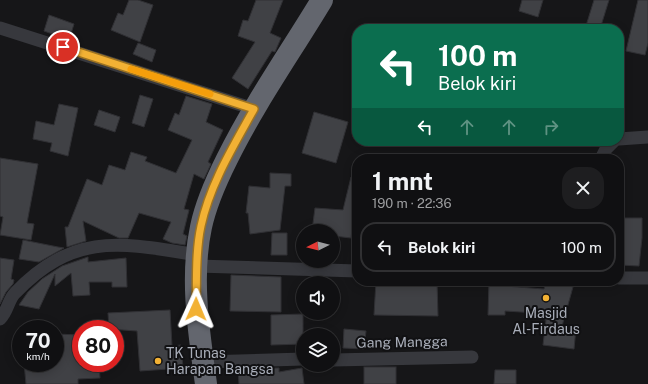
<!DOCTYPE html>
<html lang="id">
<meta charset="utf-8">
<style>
:root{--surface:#101012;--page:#1e1e20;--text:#f1f3f6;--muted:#9c9d9f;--line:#303032}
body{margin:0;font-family:"Public Sans",sans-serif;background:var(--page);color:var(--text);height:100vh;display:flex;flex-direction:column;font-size:15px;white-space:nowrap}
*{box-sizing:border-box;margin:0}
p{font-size:13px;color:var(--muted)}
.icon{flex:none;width:22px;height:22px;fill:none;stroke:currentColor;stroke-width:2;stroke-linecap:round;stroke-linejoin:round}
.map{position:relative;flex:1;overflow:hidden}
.panel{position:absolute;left:352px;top:154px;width:272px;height:132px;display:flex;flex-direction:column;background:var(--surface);border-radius:16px;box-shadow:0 2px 10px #0003,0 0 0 1px var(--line)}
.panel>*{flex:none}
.hud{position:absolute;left:352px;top:24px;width:272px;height:122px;border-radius:16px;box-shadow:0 2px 10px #0003,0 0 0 1px var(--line);background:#0b6e4f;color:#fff;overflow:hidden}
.needle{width:26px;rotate:264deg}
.controls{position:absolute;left:296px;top:224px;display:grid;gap:8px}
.controls a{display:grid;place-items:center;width:44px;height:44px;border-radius:50%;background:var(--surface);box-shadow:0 2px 10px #0003,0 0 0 1px var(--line);font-size:20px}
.speed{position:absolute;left:12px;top:320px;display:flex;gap:8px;font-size:20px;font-weight:700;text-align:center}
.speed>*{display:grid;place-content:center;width:52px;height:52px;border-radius:50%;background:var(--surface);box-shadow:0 2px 10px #0003,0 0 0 1px var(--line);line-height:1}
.speed small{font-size:10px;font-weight:400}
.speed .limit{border:6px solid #d22;background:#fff;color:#111}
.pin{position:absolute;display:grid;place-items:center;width:34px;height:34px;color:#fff;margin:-17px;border:2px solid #fff;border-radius:50%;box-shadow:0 1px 4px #0007}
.me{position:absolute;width:44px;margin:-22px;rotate:1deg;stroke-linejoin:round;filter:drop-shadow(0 0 3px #0008)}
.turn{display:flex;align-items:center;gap:14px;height:84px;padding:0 20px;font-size:18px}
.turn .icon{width:52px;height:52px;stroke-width:2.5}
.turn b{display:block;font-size:28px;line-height:34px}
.lanes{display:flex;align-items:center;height:38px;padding:0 20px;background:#0003;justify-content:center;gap:20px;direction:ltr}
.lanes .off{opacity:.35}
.round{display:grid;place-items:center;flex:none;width:42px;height:42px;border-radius:16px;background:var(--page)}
.head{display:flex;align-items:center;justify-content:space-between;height:68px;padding:0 20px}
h1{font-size:24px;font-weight:700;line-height:30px}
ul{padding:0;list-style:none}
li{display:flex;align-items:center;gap:12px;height:50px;margin:0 8px 6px;padding:0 12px;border:2px solid var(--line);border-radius:16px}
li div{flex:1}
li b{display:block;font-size:15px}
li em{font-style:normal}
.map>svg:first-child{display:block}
.building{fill:#404145;stroke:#303034}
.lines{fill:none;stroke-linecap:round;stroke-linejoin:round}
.street{stroke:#37383d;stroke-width:13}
.highway{stroke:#63666e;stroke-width:22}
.route-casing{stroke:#9d7322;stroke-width:10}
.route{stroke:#f2b134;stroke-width:7}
.slow{stroke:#f59e0b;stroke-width:7}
.poi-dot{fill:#f2b134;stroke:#111113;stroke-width:1.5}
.labels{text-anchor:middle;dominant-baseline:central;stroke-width:4;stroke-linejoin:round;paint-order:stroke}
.poi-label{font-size:14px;fill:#a8adb8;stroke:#111113}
.street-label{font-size:14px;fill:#a8adb8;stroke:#111113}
</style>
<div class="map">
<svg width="648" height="384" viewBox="0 0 648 384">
<rect width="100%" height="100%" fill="#161618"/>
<g class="building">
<path d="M129 0H138L153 5 140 42 111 30 118 13 123 15Z"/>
<path d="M256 0H283L270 33 281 38 275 52 272 51 248 89 232 78 255 42 238 36 243 20 248 21Z"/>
<path d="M522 0H543L538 17 519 11Z"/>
<path d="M594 0H609L600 29H585Z"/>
<path d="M638 0H648V43L645 55 626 51Z"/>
<path d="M49 15 74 24 69 40 44 31Z"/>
<path d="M138 43 156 50 152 62 133 54Z"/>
<path d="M140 95 153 99 144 127 132 123Z"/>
<path d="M186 96 212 104 206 122 223 130 208 162 211 164 204 179 194 174 184 209 189 210 183 234 187 236 185 245 172 243 163 239 171 222 139 213 128 238H119L83 221 86 241 67 247 65 227H68L87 179 102 185 109 165 125 170 131 152 147 157 145 161 176 173 192 140 168 130 175 113 179 115Z"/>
<path d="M59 104 78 108 68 156 50 151 52 143 33 139 36 121 54 125Z"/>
<path d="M99 110 120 117 115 132 94 125Z"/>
<path d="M314 112 348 122 336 163 302 153Z"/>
<path d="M0 158 38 164 27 223 34 224 31 240 0 235 3 217 0 216Z"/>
<path d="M270 173 291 174V186H285L280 230 250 234 248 213H246L249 186 270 188Z"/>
<path d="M351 177 357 178V189L351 238 334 236V231H312L315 208 343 210Z"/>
<path d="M619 218H642V238L639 266 619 265Z"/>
<path d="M272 233H287V255H271Z"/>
<path d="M23 240 58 247 64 248 39 262 19 259Z"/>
<path d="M88 257V262L126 258 127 287H112V282H89L90 295 73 296 71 273 55 286V274L39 309 19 305 28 292 42 279 62 266Z"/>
<path d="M0 258 14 260 11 279 14 280 13 284 6 292 0 304Z"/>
<path d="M231 275 281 277V312L230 311Z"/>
<path d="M376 281H394V284L437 282 438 316 374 315Z"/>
<path d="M489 281H505V286L544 289 546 281H550L573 287 562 326 576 328 574 349 543 345 546 320 536 318 537 313 505 311V315H488Z"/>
<path d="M170 310 172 346 181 345 183 368 140 371 137 331 109 329 108 313Z"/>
<path d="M303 314V344L271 345V315Z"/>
<path d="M344 329 366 331 364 349 343 348Z"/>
<path d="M55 334 81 335V363H99L100 378 78 379V384H26L24 363H55Z"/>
<rect x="364" y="367" width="32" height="17"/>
<path d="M279 368V372L302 368 304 384H239L238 369Z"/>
<path d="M495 370H516V384H494Z"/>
</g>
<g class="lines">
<g class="street">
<path d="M0 28 254 109"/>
<path d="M619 139 648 137"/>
<path d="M601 159 606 149 614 141"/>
<path d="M197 266 357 271"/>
<path d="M619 278H648"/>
<path d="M0 319C8 311 8 300 15 293 74 231 122 243 198 255"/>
<path d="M333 360 472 357"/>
<path d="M203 362 303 359"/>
</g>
<path class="highway" d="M206 384C199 333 190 278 201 227 206 203 216 181 227 159 254 104 290 53 322 0"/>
</g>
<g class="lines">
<defs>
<path id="route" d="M63 47 254 109C233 147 210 184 201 226 195 253 197 282 196 309"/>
</defs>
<use href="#route" class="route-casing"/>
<use href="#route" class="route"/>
<path class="slow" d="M131 69 210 94"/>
</g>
<g class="poi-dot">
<circle cx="546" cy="298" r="4"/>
<circle cx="158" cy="361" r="4"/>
</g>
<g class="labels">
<g class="poi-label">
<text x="546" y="313">Masjid<tspan x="546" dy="16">Al-Firdaus</tspan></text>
<text x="166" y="353" text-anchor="start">TK Tunas<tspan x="166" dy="16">Harapan Bangsa</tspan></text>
</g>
<g class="street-label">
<text transform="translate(402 342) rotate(-1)">Gang Mangga</text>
</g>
</g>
</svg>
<div class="controls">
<a><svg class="needle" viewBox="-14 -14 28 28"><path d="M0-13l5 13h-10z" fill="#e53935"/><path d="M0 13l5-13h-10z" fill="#9c9d9f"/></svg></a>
<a><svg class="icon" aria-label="sound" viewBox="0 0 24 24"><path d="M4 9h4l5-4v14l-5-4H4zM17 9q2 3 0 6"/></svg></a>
<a><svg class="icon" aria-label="layers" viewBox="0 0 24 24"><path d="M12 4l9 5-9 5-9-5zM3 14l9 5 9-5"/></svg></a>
</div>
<div class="speed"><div>70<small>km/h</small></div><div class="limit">80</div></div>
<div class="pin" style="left:63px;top:47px;background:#d93025"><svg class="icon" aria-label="arrive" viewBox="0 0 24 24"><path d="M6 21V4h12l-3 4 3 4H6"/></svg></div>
<svg class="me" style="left:196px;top:309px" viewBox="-20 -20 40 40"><path d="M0-17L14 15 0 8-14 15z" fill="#f2b134" stroke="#fff" stroke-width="4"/></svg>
<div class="hud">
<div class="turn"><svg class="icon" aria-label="left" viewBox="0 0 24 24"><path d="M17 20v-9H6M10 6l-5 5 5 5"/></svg><div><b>100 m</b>Belok kiri</div></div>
<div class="lanes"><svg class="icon" aria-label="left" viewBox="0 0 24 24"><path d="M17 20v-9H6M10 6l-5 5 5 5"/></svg><svg class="icon off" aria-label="ahead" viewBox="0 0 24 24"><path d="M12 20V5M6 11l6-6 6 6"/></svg><svg class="icon off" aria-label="ahead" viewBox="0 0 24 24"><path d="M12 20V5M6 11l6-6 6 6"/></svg><svg class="icon off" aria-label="right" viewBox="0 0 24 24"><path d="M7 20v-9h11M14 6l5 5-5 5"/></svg></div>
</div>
<section class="panel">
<div class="head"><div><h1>1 mnt</h1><p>190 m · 22:36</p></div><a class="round"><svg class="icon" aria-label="close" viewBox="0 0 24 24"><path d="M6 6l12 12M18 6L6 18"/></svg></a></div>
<ul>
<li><svg class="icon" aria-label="left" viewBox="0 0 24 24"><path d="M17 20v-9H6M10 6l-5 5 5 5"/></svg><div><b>Belok kiri</b></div><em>100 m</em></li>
</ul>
</section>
</div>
